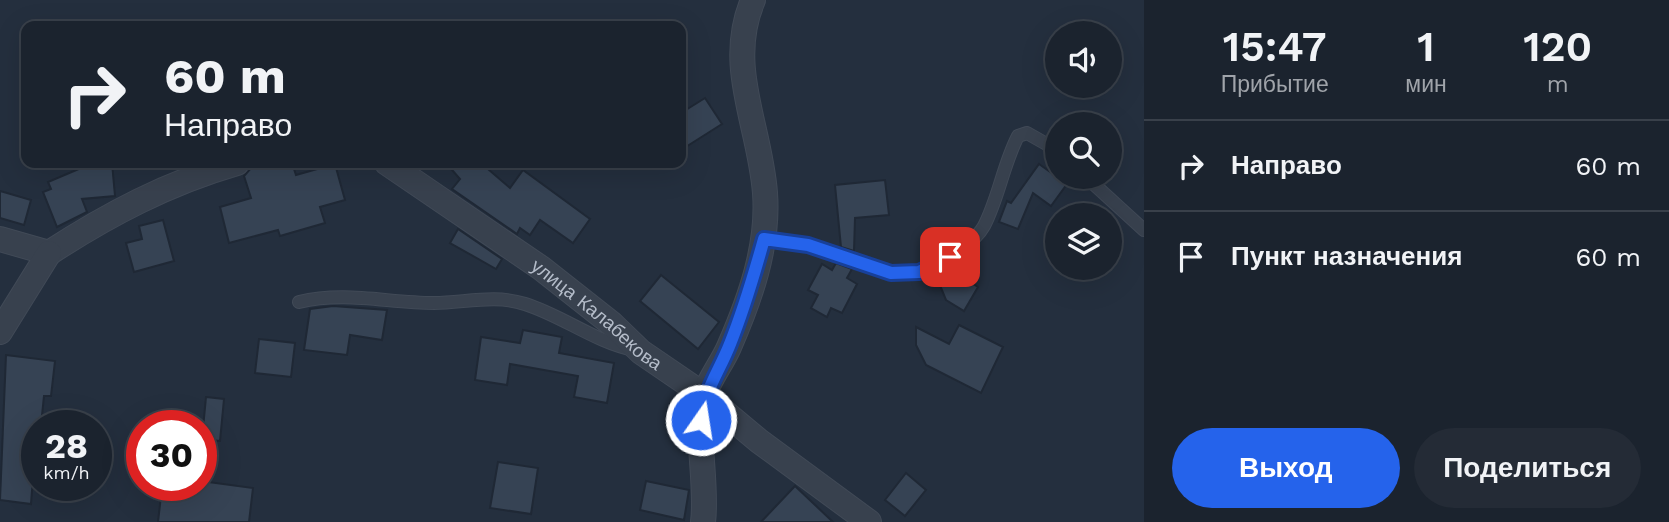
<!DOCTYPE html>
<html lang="ru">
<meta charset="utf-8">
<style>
:root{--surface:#1b232e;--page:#242b36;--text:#f1f3f6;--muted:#a0a4aa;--line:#39404a;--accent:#2563eb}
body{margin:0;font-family:"Work Sans",sans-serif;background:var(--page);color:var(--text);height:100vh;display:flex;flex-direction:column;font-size:26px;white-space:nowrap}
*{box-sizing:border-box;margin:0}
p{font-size:23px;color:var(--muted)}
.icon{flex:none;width:38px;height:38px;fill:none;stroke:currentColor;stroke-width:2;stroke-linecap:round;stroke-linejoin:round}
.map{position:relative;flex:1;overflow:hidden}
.side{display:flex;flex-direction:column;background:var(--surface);width:525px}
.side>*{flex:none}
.guide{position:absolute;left:21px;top:21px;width:665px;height:147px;border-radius:14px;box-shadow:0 7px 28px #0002,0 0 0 2px var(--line);background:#1b232e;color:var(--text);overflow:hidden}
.buttons{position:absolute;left:1045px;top:21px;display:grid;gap:14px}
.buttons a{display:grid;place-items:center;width:77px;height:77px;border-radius:50%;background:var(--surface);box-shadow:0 7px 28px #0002,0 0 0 2px var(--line);font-size:35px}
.speed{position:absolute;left:21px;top:410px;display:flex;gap:14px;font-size:35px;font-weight:700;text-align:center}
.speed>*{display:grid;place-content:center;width:91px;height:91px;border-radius:50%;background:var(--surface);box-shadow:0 7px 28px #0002,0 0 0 2px var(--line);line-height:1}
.speed small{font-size:18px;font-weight:400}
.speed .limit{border:10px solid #d22;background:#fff;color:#111}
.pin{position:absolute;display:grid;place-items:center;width:60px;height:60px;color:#fff;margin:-30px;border-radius:14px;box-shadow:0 4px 10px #0006}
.me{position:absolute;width:77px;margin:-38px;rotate:13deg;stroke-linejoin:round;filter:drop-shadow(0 0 5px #0008)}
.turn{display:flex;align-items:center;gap:24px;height:147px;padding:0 28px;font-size:32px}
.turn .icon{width:91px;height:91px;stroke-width:2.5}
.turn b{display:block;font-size:49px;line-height:60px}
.eta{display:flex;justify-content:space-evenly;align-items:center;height:119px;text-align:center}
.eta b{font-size:42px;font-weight:600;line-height:49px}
.action{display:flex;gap:14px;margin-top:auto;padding:14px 28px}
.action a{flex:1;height:80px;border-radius:42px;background:var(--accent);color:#fff;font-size:28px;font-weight:600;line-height:80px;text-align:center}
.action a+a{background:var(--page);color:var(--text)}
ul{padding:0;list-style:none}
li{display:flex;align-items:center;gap:21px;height:91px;padding:0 28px;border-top:2px solid var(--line)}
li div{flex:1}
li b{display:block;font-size:26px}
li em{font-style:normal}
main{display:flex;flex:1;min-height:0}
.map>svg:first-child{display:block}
.building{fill:#364354;stroke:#1f2835;stroke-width:2}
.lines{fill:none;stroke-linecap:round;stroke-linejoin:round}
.service-casing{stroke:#414a57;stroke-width:14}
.minor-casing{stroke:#414a57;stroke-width:26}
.service{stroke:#38414e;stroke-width:12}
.minor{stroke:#38414e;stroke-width:24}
.route-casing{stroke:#184099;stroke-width:18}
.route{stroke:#2563eb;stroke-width:12}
.labels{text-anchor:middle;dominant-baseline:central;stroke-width:7;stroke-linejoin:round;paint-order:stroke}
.street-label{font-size:19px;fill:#b4bcc9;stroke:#1d2633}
</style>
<main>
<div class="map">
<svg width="1144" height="522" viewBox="0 0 1144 522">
<rect width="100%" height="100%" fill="#242f3e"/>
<g class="building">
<path d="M705 98 722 124 681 150V113Z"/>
<path d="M81 163H112L115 196 82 199 87 212 57 227 43 192 51 189 48 182 81 168Z"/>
<path d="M267 163H292L296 175 335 164 345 200 320 207 325 223 280 236 278 230 229 243 220 207 251 198 244 176 251 168Z"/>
<path d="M446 163H481L510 188 523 170 590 219 573 243 540 220 530 235 520 228 517 234 452 189 460 179Z"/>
<path d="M1039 164 1067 184 1051 206 1033 193 1018 229 999 222 1007 201 1011 203Z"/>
<path d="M885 180 889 215 855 218 854 251 841 247 835 185Z"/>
<path d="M0 191 31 200 24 225 0 218Z"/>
<path d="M163 220 174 261 134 272 126 243 142 239 139 226Z"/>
<path d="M458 229 502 259 496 269 450 243Z"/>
<path d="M836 263 852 269 847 278 857 284 842 313 831 308 827 317 811 308 818 295 808 290 822 264 832 270Z"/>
<path d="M948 268 978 287 964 311 946 300 939 283Z"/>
<path d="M661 275 719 322 698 349 640 301Z"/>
<path d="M333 306 387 310 382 340 350 335 347 355 304 350 310 309Z"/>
<path d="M959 325 1003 347 981 393 926 365 916 345V327L949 344Z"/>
<path d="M523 330 562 337 559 353 614 363 607 403 574 397 578 376 510 364 507 385 475 380 481 337 520 343Z"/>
<path d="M259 339 295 343 291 377 255 373Z"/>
<path d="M6 355 55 361 51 396H44L41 425H37L31 504 0 500Z"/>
<path d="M206 397 224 399 220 441 202 439Z"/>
<path d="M498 462 538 468 531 514 490 508Z"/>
<path d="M906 473 926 490 905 516 885 500Z"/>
<path d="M201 481 253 488 249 522H158L162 487 193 491 194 485H201Z"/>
<path d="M646 481 689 490 684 520 640 510Z"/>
<path d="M795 486 833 522H761Z"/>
</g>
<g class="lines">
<defs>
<g id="service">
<path d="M1086 177 1144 230"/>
<path d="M764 239C778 241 793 242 806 245 865 258 899 295 957 252 967 244 978 237 984 226 999 197 1003 165 1018 136L1027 133 1057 150"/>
<path d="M299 302C345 291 388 303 434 303 464 303 495 294 525 304 563 316 595 342 634 350"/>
</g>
<g id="minor">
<path id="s1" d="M387 163 541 268 612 324 641 352 704 395 759 441 869 522"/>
<path d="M0 239 49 253C109 214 168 183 237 163"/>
<path d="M0 332 49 253"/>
<path d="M703 522C708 484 694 427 704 395 710 378 722 363 729 347 750 299 769 246 765 193 760 125 725 66 753 0"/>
</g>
</defs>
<use href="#service" class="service-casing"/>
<use href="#minor" class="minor-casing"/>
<use href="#service" class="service"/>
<use href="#minor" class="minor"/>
</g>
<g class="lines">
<defs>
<path id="route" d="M701 420C705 389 719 372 730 344 744 309 754 275 764 239L808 245 891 273 919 272 950 257"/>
</defs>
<use href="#route" class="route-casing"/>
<use href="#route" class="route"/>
</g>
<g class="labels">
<g class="street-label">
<text stroke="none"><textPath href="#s1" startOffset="259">улица Калабекова</textPath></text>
</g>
</g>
</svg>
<div class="buttons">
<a><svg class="icon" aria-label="sound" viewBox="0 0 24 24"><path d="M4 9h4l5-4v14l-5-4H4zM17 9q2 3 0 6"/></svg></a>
<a><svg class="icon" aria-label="search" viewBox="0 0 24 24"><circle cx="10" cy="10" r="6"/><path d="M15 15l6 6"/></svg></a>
<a><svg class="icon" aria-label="layers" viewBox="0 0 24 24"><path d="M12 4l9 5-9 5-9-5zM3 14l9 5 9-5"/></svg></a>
</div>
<div class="speed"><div>28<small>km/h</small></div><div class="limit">30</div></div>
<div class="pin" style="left:950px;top:257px;background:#d93025"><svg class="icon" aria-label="arrive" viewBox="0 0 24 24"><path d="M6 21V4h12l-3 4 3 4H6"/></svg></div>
<svg class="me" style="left:701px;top:420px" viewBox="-20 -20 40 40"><circle r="17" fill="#2563eb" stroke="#fff" stroke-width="3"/><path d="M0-11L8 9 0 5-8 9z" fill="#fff"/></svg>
<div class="guide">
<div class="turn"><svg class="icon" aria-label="right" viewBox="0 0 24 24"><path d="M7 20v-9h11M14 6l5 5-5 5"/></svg><div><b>60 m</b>Направо</div></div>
</div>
</div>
<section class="side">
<div class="eta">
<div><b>15:47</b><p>Прибытие</p></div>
<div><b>1</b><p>мин</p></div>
<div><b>120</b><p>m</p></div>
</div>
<ul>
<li><svg class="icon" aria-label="right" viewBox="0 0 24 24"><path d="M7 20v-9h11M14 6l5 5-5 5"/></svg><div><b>Направо</b></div><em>60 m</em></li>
<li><svg class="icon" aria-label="arrive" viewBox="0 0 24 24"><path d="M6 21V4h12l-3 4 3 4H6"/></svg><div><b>Пункт назначения</b></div><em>60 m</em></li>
</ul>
<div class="action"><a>Выход</a><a>Поделиться</a></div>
</section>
</main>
